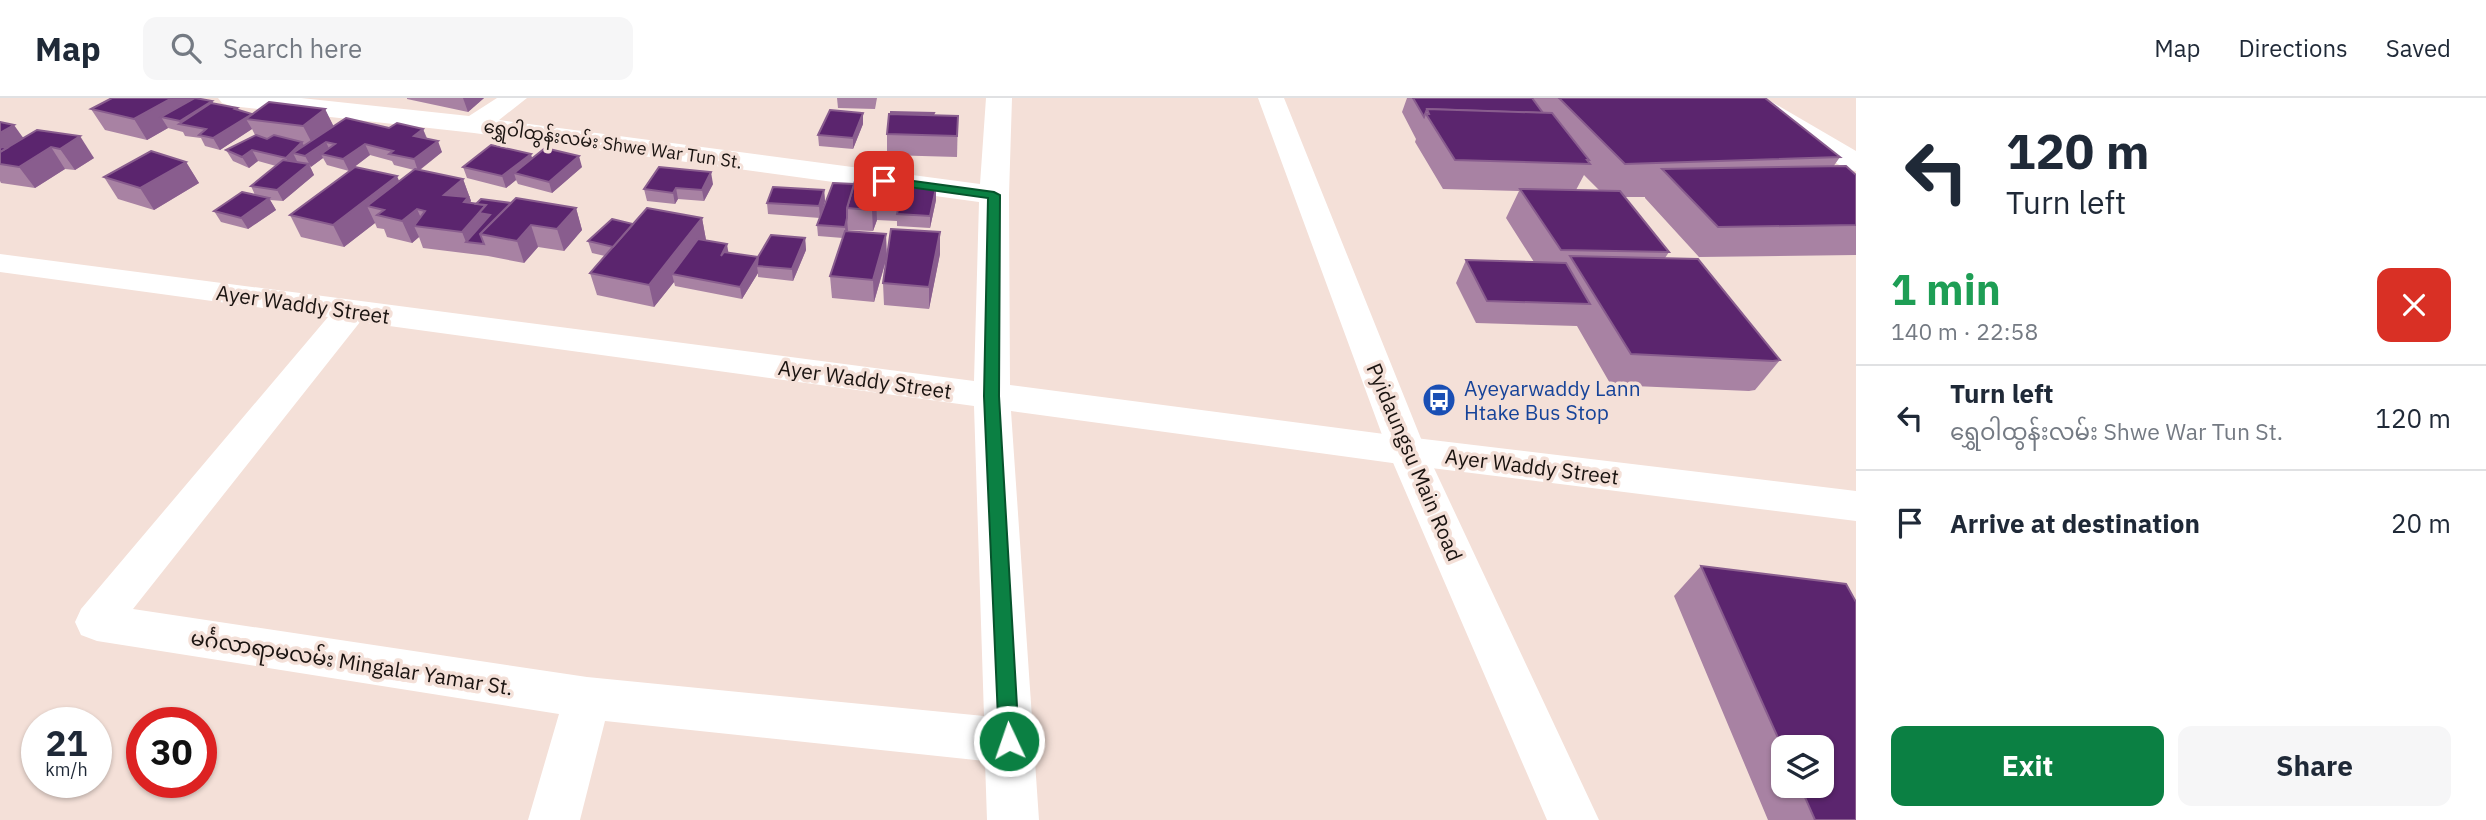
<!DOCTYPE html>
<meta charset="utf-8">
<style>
:root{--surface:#fff;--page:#f6f6f7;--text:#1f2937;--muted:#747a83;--line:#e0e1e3;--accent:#0b8043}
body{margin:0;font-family:"IBM Plex Sans","Noto Sans Myanmar",sans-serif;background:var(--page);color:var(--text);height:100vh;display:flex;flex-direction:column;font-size:26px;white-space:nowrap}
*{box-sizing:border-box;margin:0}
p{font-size:23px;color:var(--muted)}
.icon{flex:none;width:38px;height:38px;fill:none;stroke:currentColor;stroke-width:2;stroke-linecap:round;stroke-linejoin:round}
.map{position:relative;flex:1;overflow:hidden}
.side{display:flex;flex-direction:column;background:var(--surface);width:630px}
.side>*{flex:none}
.top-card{background:#fff;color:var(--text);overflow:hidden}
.tools{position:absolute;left:1771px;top:637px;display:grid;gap:14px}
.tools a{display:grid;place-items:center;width:63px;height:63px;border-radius:14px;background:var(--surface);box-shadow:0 2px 5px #0004;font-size:35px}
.speed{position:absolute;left:21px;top:609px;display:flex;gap:14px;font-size:35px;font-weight:700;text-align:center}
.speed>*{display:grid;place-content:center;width:91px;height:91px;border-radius:50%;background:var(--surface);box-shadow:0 2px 5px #0004;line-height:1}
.speed small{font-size:18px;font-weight:400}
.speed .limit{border:10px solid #d22;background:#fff;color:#111}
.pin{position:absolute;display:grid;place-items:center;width:60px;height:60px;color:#fff;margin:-30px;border-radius:14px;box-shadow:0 4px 10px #0006}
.me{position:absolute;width:77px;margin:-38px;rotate:357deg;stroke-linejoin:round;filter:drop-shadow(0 0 5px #0008)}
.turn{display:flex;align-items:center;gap:24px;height:147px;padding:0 35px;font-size:32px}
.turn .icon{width:91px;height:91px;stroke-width:2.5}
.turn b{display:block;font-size:49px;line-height:60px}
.round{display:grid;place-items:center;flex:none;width:74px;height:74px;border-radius:14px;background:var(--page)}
.head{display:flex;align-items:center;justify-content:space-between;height:119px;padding:0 35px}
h1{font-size:42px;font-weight:800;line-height:52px;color:#1e9e55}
.cta{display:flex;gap:14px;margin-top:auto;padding:14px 35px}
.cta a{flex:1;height:80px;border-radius:14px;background:var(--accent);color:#fff;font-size:28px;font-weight:800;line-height:80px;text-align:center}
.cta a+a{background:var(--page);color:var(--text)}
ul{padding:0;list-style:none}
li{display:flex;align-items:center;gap:21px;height:105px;padding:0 35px;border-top:2px solid var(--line)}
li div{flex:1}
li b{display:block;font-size:26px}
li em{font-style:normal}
header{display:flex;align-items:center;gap:42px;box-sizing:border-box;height:98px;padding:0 35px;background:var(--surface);border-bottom:2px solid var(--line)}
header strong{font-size:33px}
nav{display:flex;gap:38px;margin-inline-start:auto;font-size:24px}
.search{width:490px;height:63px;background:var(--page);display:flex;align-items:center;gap:18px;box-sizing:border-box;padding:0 24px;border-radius:14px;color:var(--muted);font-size:26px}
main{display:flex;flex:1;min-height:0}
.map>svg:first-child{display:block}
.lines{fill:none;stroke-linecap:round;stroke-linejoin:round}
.minor{fill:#fff;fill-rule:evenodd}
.major{fill:#fff;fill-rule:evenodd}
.wall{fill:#a882a3;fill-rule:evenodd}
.shaded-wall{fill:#895d8e}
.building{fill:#5b256e;stroke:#895d8e;stroke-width:2}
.route{fill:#0b8043;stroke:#07532c;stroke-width:2}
.labels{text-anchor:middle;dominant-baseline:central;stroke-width:7;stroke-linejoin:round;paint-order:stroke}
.far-street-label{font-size:18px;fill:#1a1310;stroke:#f4e0d8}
.street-label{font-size:21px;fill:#1a1310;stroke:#f4e0d8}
.transit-label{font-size:21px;fill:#164399;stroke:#f4e0d8;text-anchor:start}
</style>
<header>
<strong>Map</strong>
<div class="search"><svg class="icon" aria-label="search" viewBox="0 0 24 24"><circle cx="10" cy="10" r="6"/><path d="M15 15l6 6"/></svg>Search here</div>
<nav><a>Map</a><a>Directions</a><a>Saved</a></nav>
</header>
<main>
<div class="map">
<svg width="1856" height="722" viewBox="0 0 1856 722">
<rect width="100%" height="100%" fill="#f4e0d8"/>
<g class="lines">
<g class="minor">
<path d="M218 0H301L469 18 497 0H527L499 22 980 86 986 0H1012L1009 97 1010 287 1407 339 1856 393V423L1407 367 1011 313 1039 722H987L985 663 605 623 580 722H528L559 616 97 543 81 537 75 524 81 511 328 219 0 174V156L974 283 979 104 474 35 231 8 222 5ZM360 224 974 308 984 618 587 579 133 511Z"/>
<path d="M1734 0H1765L1856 53V73L1846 71 1738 5Z"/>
</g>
<path class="major" d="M1258 0H1284L1426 353 1599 722H1547L1388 353Z"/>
</g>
<g class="wall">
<path d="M407 0H484L468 14 407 1Z"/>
<path d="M837 0H877L875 11 838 10Z"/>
<path d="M1407 0H1765L1840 59 1833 69 1856 77V157L1699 159 1645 100V99H1625L1669 154 1665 160 1780 262 1755 292 1749 293 1611 287 1577 228 1476 225 1456 185 1466 162 1534 164 1506 120 1519 93 1443 91 1415 44 1416 41 1402 14ZM1584 77 1599 92H1576Z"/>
<path d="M212 3 213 6 252 16 325 11 333 28 423 31 427 40 442 54 420 72 463 81 471 103 470 105H511L576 110 582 132 564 153 538 149 524 165 488 158 423 150 419 139 412 145 387 139 384 131 377 130 375 125 344 149 301 139 290 117 399 83 414 72 394 67 392 63 370 57 349 73 327 67 323 60 310 69 314 77 283 103 270 102 276 112 248 131 221 124 214 113 255 97 251 88 276 68 258 63 249 70 233 63 226 52 255 37 252 31 220 52 205 48 201 40 185 38 183 34 168 30 147 42 105 32 91 11Z"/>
<path d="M934 17 958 18 957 59 887 57V36Z"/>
<path d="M0 24 24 40 94 60 75 72 65 71 35 90 1 85 0 83Z"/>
<path d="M863 26 853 51 819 48 818 37Z"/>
<path d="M532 60 582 69 552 95 518 86 516 82 506 90 467 80 463 69Z"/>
<path d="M186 64 199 85 154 112 118 101 104 79Z"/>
<path d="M903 79V89L936 102 930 130 897 128V123L877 122 873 133 848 132V133L887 157 940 156 929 211 884 207 883 185 887 159 874 204 832 200 830 178 843 140 818 138 817 127 854 86Z"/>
<path d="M713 86 704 103 678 101 675 106 647 103 644 91Z"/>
<path d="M824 92 825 103 820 120 768 116 767 105Z"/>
<path d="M702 120 706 142 705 143 729 155 758 159 805 140 806 152 793 183 758 179V175L742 201 675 188 674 184 654 209 597 197 590 175 605 158 592 155 588 143 633 126Z"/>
<path d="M1701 468 1856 722H1768L1674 498ZM1783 649 1822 688H1783Z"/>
</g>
<g class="shaded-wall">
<path d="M172 0H195L212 3 218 14 182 27 180 23 161 19 168 30 147 42 134 21Z"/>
<path d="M463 0H484L468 14Z"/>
<path d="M325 11 335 31 314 49 303 28Z"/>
<path d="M863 15V26L853 51V40Z"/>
<path d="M252 16 246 21 252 31 220 52 213 40Z"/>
<path d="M14 27 29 48 0 65V35Z"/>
<path d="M423 31 427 42 414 38Z"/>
<path d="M80 38 94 60 75 72 60 51Z"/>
<path d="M438 43 442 54 418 73 414 61Z"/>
<path d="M302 44 308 55H293L298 65 292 71 286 60Z"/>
<path d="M326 44 331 55 321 56 323 60 311 69 305 58Z"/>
<path d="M365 46 370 57 349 73 343 61Z"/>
<path d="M51 49 65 71 35 90 19 69Z"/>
<path d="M252 52 258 63 249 70 242 59Z"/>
<path d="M531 56 534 67 514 75 516 82 506 90 502 78Z"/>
<path d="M579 58 582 69 552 95 549 84Z"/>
<path d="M186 64 199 85 154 112 140 90Z"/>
<path d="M309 66 314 77 283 103 277 92Z"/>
<path d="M711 74 713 86 704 103 702 92Z"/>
<path d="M397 78 406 99 367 108 375 125 344 149 333 127Z"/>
<path d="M903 79V100L898 116 897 101Z"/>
<path d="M463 81 471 103 470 104 474 115 444 97Z"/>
<path d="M676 90 678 101 675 106 673 95Z"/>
<path d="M936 90V102L930 130V118Z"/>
<path d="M824 92 825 103 820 120 819 108Z"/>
<path d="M269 100 276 112 248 131 241 120Z"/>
<path d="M876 100 877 122 873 133 872 112Z"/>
<path d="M486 107 494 129 466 144 462 134Z"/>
<path d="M576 110 582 132 564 153 557 131Z"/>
<path d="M417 111 425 129 414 128 419 139 412 145 402 123Z"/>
<path d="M702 120 706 142 678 178 672 176 674 184 654 209 649 187Z"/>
<path d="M847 120 848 132 846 141 845 129Z"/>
<path d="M531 127 538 149 524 165 517 143Z"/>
<path d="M940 134V156L929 211V189Z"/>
<path d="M886 136 887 158 874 204 873 182Z"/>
<path d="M805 140 806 152 793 183 792 171Z"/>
<path d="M727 146 729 158H721Z"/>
<path d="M758 159 757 168 758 175 742 201 740 189Z"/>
</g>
<g class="building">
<path d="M112 0H172L134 21 91 11Z"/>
<path d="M195 0 212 3 180 23 161 19Z"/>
<path d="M1413 0H1532L1543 15 1427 11 1424 19Z"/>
<path d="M1559 0H1765L1840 59 1625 66Z"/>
<path d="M269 4 325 11 303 28 246 21Z"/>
<path d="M211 5 237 10 235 11 252 16 213 40 199 37 206 31 179 26Z"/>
<path d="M1427 11 1552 15 1589 62H1587L1590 66 1455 62 1426 16H1429Z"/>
<path d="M830 12 863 15 853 40 818 37Z"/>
<path d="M891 14 934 15 933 17 891 16Z"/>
<path d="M889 16 958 18 957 38 887 36Z"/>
<path d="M346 20 389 30 397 25 423 31 414 38 438 43 414 61 389 56 393 53 365 46 343 61 321 56 335 46 326 44 305 58 293 55Z"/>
<path d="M0 24 14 27 0 35Z"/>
<path d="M37 32 80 38 60 51 51 49 19 69 0 66V54Z"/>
<path d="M256 37 267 41 274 37 302 44 286 60 252 52 242 59 226 52Z"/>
<path d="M491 47 531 56 502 78 463 69Z"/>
<path d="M2 49 7 50 0 54V50Z"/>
<path d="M545 50 579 58 549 84 514 75Z"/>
<path d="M151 53 186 64 140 90 104 79Z"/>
<path d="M283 62 309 66 277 92 251 88Z"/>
<path d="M1846 68 1856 77V127L1718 129 1662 71Z"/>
<path d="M355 69 397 78 333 127 290 117Z"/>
<path d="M659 69 711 74 702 92 676 90 673 95 644 91Z"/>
<path d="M415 71 463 81 444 97 468 99 464 104 486 107 462 134 414 128 425 113 417 111 402 123 377 117 384 112 367 108Z"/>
<path d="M857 76 903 79 897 101 876 100 872 112 847 110Z"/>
<path d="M833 85 854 86 847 110V120L845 129 817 127Z"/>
<path d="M773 89 824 92 819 108 767 105Z"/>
<path d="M903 89 936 90 930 118 897 116Z"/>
<path d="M1520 91 1620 93 1669 154 1561 152Z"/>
<path d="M242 94 269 100 241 120 214 113Z"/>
<path d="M516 100 576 110 557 131 531 127 517 143 480 136Z"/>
<path d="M481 101 511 105 480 136 484 146 466 144 490 117 479 115 486 107 476 106Z"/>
<path d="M647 110 702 120 649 187 590 175Z"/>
<path d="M612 121 633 126 613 149 588 143Z"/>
<path d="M891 131 940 134 929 189 883 185Z"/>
<path d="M845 133 886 136 873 182 830 178Z"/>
<path d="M771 137 805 140 792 171 757 168 758 159 740 189 672 176 698 141 727 146 721 158 724 154 758 159Z"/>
<path d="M1570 158 1698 161 1780 262 1773 263 1631 256Z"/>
<path d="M1466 162 1566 165 1590 206 1487 203Z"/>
<path d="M1701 468 1846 486 1856 504V722H1815L1800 688H1822V649H1783V651Z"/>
</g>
<path class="route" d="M884 79 994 94 1000 97 999 298 1019 643 1016 649 1009 652 1002 649 999 643 984 298 988 100 880 85V80Z"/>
<defs>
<symbol id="bus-disc" viewBox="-11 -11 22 22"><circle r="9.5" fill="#1a4fb4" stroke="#f4e0d8"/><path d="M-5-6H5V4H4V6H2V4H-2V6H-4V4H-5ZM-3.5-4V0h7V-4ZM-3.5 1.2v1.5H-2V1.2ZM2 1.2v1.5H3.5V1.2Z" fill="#fff"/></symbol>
</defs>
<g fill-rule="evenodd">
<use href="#bus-disc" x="1420" y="283" width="38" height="38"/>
</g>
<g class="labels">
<g class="far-street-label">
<text transform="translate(613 46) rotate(8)">ရွှေဝါထွန်းလမ်း Shwe War Tun St.</text>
</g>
<g class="street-label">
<text transform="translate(303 206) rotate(8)">Ayer Waddy Street</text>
<text transform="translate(865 281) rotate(8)">Ayer Waddy Street</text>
<text transform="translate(1415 364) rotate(67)">Pyidaungsu Main Road</text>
<text transform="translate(1532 368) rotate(7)">Ayer Waddy Street</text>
<text transform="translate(352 564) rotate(9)">မင်္ဂလာရာမလမ်း Mingalar Yamar St.</text>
</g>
<g class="transit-label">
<text x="1464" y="290">Ayeyarwaddy Lann<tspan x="1464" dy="24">Htake Bus Stop</tspan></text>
</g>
</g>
</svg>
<div class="tools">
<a><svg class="icon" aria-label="layers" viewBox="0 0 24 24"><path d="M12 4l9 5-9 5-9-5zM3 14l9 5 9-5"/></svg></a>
</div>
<div class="speed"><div>21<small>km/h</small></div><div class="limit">30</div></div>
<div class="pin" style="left:884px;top:83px;background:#d93025"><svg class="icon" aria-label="arrive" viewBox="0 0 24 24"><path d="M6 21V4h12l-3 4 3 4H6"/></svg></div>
<svg class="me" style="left:1009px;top:643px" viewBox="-20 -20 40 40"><circle r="17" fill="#0b8043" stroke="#fff" stroke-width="3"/><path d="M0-11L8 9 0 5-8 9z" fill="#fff"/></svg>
</div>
<section class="side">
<div class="top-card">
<div class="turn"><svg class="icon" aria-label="left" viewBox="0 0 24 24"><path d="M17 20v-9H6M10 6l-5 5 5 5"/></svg><div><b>120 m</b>Turn left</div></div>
</div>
<div class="head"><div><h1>1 min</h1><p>140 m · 22:58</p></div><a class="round" style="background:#d93025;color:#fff"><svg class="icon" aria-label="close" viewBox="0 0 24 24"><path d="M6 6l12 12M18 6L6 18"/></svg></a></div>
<ul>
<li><svg class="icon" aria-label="left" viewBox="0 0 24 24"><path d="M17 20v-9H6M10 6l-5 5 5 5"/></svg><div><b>Turn left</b><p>ရွှေဝါထွန်းလမ်း Shwe War Tun St.</p></div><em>120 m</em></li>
<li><svg class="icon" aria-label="arrive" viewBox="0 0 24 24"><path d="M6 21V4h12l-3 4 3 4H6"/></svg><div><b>Arrive at destination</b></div><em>20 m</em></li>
</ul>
<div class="cta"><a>Exit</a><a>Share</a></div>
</section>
</main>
